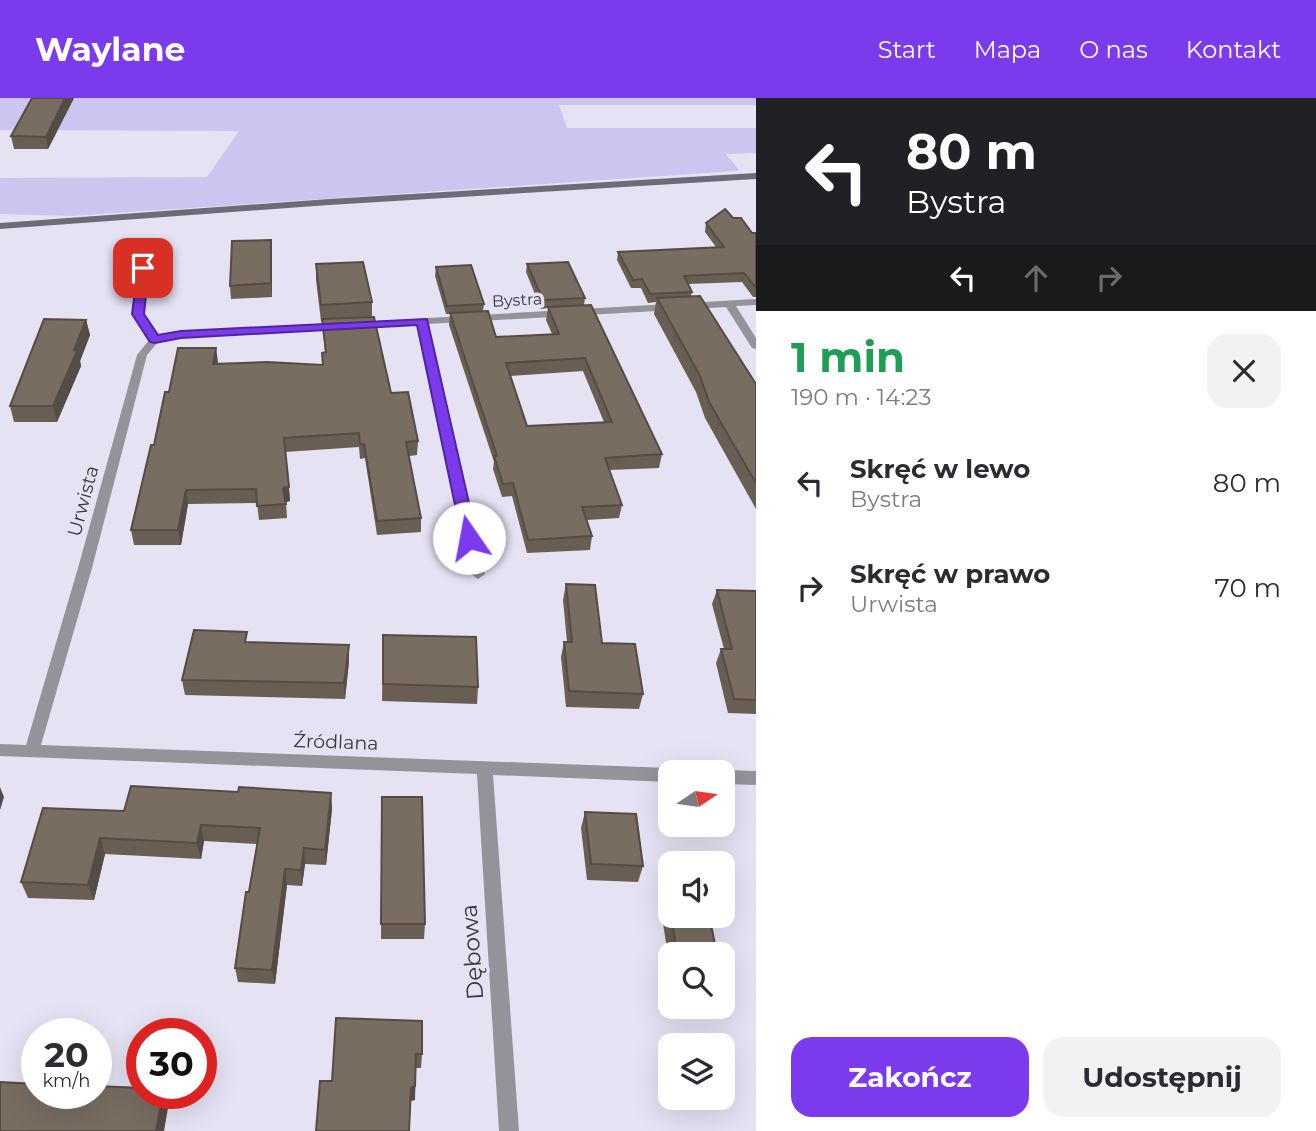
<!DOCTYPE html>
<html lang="pl">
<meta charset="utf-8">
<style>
:root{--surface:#fff;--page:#f2f2f3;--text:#2b2b33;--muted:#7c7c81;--accent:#7c3aed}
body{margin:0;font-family:Montserrat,sans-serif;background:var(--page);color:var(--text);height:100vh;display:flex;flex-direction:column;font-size:26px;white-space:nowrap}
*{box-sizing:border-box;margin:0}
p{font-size:23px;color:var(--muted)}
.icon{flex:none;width:38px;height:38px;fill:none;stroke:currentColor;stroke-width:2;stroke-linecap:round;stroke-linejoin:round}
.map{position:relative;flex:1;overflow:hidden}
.sheet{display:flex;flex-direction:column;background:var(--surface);width:560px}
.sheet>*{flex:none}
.hud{background:#202124;color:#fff;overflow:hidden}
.needle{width:46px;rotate:77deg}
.controls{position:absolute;left:658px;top:662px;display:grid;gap:14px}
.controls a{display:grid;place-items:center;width:77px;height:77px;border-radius:14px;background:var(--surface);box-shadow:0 7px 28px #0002;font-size:35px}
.speed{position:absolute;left:21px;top:920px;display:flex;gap:14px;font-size:35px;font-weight:700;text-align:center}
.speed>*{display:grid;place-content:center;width:91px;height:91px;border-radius:50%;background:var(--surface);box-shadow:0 7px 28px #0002;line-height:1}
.speed small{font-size:18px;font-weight:400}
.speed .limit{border:10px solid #d22;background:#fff;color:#111}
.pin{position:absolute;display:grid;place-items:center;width:60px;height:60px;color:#fff;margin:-30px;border-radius:14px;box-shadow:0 4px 10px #0006}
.me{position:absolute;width:77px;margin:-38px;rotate:348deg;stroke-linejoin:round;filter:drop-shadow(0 0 5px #0008)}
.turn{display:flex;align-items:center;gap:24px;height:147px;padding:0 35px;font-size:32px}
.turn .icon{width:91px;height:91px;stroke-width:2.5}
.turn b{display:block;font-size:49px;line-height:60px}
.lanes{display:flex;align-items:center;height:66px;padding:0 35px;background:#0003;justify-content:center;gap:35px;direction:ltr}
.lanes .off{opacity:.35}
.round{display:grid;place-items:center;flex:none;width:74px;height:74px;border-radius:21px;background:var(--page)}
.headline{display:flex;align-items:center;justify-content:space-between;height:119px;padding:0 35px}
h1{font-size:42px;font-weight:700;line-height:52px;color:#1e9e55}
.action{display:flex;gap:14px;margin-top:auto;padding:14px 35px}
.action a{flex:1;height:80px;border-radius:21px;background:var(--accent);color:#fff;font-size:28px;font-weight:700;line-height:80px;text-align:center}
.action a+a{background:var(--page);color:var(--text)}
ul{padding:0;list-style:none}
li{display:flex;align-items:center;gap:21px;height:105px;padding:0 35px}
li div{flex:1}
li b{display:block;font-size:26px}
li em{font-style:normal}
header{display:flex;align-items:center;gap:42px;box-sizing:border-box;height:98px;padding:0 35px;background:var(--accent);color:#fff}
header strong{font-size:33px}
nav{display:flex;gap:38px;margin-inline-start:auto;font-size:24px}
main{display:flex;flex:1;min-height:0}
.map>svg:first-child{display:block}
.green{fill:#cac6f0}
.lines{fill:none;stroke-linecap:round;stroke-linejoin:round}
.street{fill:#94939a;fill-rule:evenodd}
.secondary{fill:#6d6c76;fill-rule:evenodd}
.wall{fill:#685e54;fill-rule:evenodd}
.shaded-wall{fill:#554c45}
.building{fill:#796d62;stroke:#554c45;stroke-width:2;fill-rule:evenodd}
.route{fill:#7c3aed;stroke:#51269a;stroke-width:2}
.labels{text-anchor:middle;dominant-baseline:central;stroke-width:7;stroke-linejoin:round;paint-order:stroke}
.far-street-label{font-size:16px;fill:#38373e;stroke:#e4e2f3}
.street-label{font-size:19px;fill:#38373e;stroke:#e4e2f3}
.near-street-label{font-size:23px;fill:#38373e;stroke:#e4e2f3}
</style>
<header>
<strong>Waylane</strong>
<nav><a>Start</a><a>Mapa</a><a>O nas</a><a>Kontakt</a></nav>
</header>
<main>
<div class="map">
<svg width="756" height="1033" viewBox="0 0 756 1033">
<rect width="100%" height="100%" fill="#e4e2f3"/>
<path class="green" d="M0 0H756V7H559L567 30H756V55L726 56 739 72 736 73 71 118 0 116V80L207 79 239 33 0 32Z"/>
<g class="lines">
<g class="street">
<path d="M140 167 148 169 143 216 158 237 181 234 339 225 344 228 339 231 181 240 158 244 147 257 92 470 41 647 670 670 676 674H670V684L493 677 519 1033H499L477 676 0 658V646L26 647 78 470 137 257 150 241 133 216Z"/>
<path d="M756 201V207L736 208 756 240V251L752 250 726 209 428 226 485 476 478 481 471 476 418 227 359 230 354 227 359 224Z"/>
<path d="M723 672 756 673V687L723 686V674H719Z"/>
</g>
<path class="secondary" d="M756 75V81L329 107 0 131V125L329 101Z"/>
</g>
<g class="wall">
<path d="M74 0 48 51H14L11 38Z"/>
<path d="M733 120 752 135H756V199H753L742 184 688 186 692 194 691 198 756 286V411L705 320 696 294 654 216 656 204 648 205 641 190H631L617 162 618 154 716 149 705 134 706 125Z"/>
<path d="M272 155V199L231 201 230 188Z"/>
<path d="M316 166 372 204V219L391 295 418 343 417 357 409 358 421 420V434L377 437 365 360 360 361 359 349 285 354 290 403 286 404 287 420 259 422 257 405 188 406 181 447H134L131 432 169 294 216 250 217 266 322 267V255L325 254 322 223H321L316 182Z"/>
<path d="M527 166 585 200 584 207 662 356 659 370 609 372 622 407 619 420 587 422 592 438 590 452 527 455 512 398 502 399 493 371 494 364 449 227 450 216H446L435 178 436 169 484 206 483 213 496 239 552 236 546 222 548 210 541 211 526 174ZM583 273 604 324 527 328 510 278Z"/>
<path d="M86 222 90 237 80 263 81 268 57 324H14L10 308Z"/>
<path d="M566 486 602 545 643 596 639 611 566 609 561 559 564 544H567L563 502Z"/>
<path d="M717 492 756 493V616L728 615 716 565 721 551H724L712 506Z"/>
<path d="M383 537 478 589 477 606 382 603Z"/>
<path d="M349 563 345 601 185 597 182 582Z"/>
<path d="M238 694 331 695 332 711 326 767 305 766 302 788 287 787 275 886 238 884 235 870 257 746 204 743 201 761 105 756 94 802 28 800 21 784 124 713Z"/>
<path d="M382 699 425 826 424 841H381Z"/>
<path d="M585 714 643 768 638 784 587 782 581 730Z"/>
<path d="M669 810 717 856H670V871L663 825Z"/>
<path d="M336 920 422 956 421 970H416L415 1002 410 1003 332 983Z"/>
</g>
<g class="shaded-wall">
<path d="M65 0H74L48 51 46 39Z"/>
<path d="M271 142 272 155V199L271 185Z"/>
<path d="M86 222 90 237 80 263 81 268 57 324 53 308Z"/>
<path d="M216 250 218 264 215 280 213 266Z"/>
<path d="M289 389 290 403 284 404 283 390Z"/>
<path d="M186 392 188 406 181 447 178 432Z"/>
<path d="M349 547V563L345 601 344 585Z"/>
<path d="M0 689 4 699 0 712Z"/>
<path d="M331 695 332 711 326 767 325 752Z"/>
<path d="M201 727 204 743 201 761 197 745Z"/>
<path d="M100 740 105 756 94 802 88 787Z"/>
<path d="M304 750 305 766 302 788 301 772Z"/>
<path d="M285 771 287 787 275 886 272 872Z"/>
<path d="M415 988V1002L410 1003 411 990Z"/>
<path d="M163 996H165L169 1004 164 1033H156Z"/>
</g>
<g class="building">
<path d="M32 0H65L46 39 11 38Z"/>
<path d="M725 111 733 120H741L752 135H756V190L744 175 684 178 692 194 650 196 642 181 633 182 618 154 724 149 706 125Z"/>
<path d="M271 142V185L230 188 232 143Z"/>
<path d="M363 164 372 204 321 207 316 166Z"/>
<path d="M568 164 585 200 543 202 527 166Z"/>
<path d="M471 167 484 206 447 208 436 169Z"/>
<path d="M700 198 756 286V385L709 304 700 278 657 200Z"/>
<path d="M591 207 662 356 605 360 622 407 582 409 592 438 528 442 513 385 503 386 494 358H497L450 215 488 213 496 239 559 236 548 209ZM585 260 612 324 527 328 506 265Z"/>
<path d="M374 219 391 295 408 294 418 343 406 344 421 420 377 423 364 346H360L359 335 284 340 289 389 283 390 286 406 257 408 256 391 186 392 178 432H131L151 347H154L165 294H169L178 250H216L213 266 267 264 323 267 322 255 326 254 322 221Z"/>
<path d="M44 221 86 222 74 252 77 253 53 308H10Z"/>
<path d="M566 486 595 487 602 545 635 546 643 596 569 593 564 544H572Z"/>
<path d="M717 492 756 493V602L734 601 721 551H732Z"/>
<path d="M194 532 247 534 245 544 349 547 344 585 182 582Z"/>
<path d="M383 537 476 539 478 589 383 586Z"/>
<path d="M131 688 238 694 239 689 331 695 325 752 304 750 301 772 285 771 272 872 235 870 246 794H249L260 730 201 727 197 745 100 740 88 787 21 784 43 710 124 713Z"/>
<path d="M382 699H422L425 826H381Z"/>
<path d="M585 714 636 716 643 768 591 766Z"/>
<path d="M671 817H709L717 856H677Z"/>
<path d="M336 920 422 923V956H416L415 988 411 990 409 1033H316L320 983H332Z"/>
<path d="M0 984 37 986V996H96V988L142 990V996H163L156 1033H0Z"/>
</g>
<path class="route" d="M143 166 149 170 144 216 158 237 181 233 427 221 477 440 474 444 469 445 462 440 417 227 181 240 155 245 150 244 132 216 138 170Z"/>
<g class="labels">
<g class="far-street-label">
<text transform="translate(517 202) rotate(-3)">Bystra</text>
</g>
<g class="street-label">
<text transform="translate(83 403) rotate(-75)">Urwista</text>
<text transform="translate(336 644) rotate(2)">Źródlana</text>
</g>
<g class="near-street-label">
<text transform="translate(472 854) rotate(-94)">Dębowa</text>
</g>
</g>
</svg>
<div class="controls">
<a><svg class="needle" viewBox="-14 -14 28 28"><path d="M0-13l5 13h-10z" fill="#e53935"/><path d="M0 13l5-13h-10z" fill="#7c7c81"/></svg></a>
<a><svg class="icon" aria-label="sound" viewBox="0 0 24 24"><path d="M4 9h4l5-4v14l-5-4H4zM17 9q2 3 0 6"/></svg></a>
<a><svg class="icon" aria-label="search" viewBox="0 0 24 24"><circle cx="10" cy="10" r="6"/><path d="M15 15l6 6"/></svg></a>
<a><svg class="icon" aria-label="layers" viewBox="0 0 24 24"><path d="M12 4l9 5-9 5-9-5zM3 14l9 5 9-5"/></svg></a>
</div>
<div class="speed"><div>20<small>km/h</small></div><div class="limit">30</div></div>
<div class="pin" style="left:143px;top:170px;background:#d93025"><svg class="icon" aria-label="arrive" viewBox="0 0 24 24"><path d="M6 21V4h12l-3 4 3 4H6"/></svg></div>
<svg class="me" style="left:469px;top:440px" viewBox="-20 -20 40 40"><circle r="19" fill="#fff"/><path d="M0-13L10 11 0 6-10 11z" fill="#7c3aed"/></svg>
</div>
<section class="sheet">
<div class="hud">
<div class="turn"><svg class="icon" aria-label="left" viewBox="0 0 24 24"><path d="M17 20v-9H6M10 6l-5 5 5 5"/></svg><div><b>80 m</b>Bystra</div></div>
<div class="lanes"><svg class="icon" aria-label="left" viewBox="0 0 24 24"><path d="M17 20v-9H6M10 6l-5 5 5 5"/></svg><svg class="icon off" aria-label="ahead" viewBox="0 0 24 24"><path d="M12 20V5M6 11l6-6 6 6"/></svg><svg class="icon off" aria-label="right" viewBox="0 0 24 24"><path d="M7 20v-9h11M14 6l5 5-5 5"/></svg></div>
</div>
<div class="headline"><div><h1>1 min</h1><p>190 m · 14:23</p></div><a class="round"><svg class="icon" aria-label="close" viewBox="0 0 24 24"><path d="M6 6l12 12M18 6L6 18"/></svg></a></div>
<ul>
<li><svg class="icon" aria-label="left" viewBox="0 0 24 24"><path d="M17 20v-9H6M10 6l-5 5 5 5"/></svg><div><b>Skręć w lewo</b><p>Bystra</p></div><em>80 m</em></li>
<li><svg class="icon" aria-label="right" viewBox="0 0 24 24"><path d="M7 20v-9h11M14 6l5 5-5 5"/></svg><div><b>Skręć w prawo</b><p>Urwista</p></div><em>70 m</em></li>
</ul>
<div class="action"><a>Zakończ</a><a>Udostępnij</a></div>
</section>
</main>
